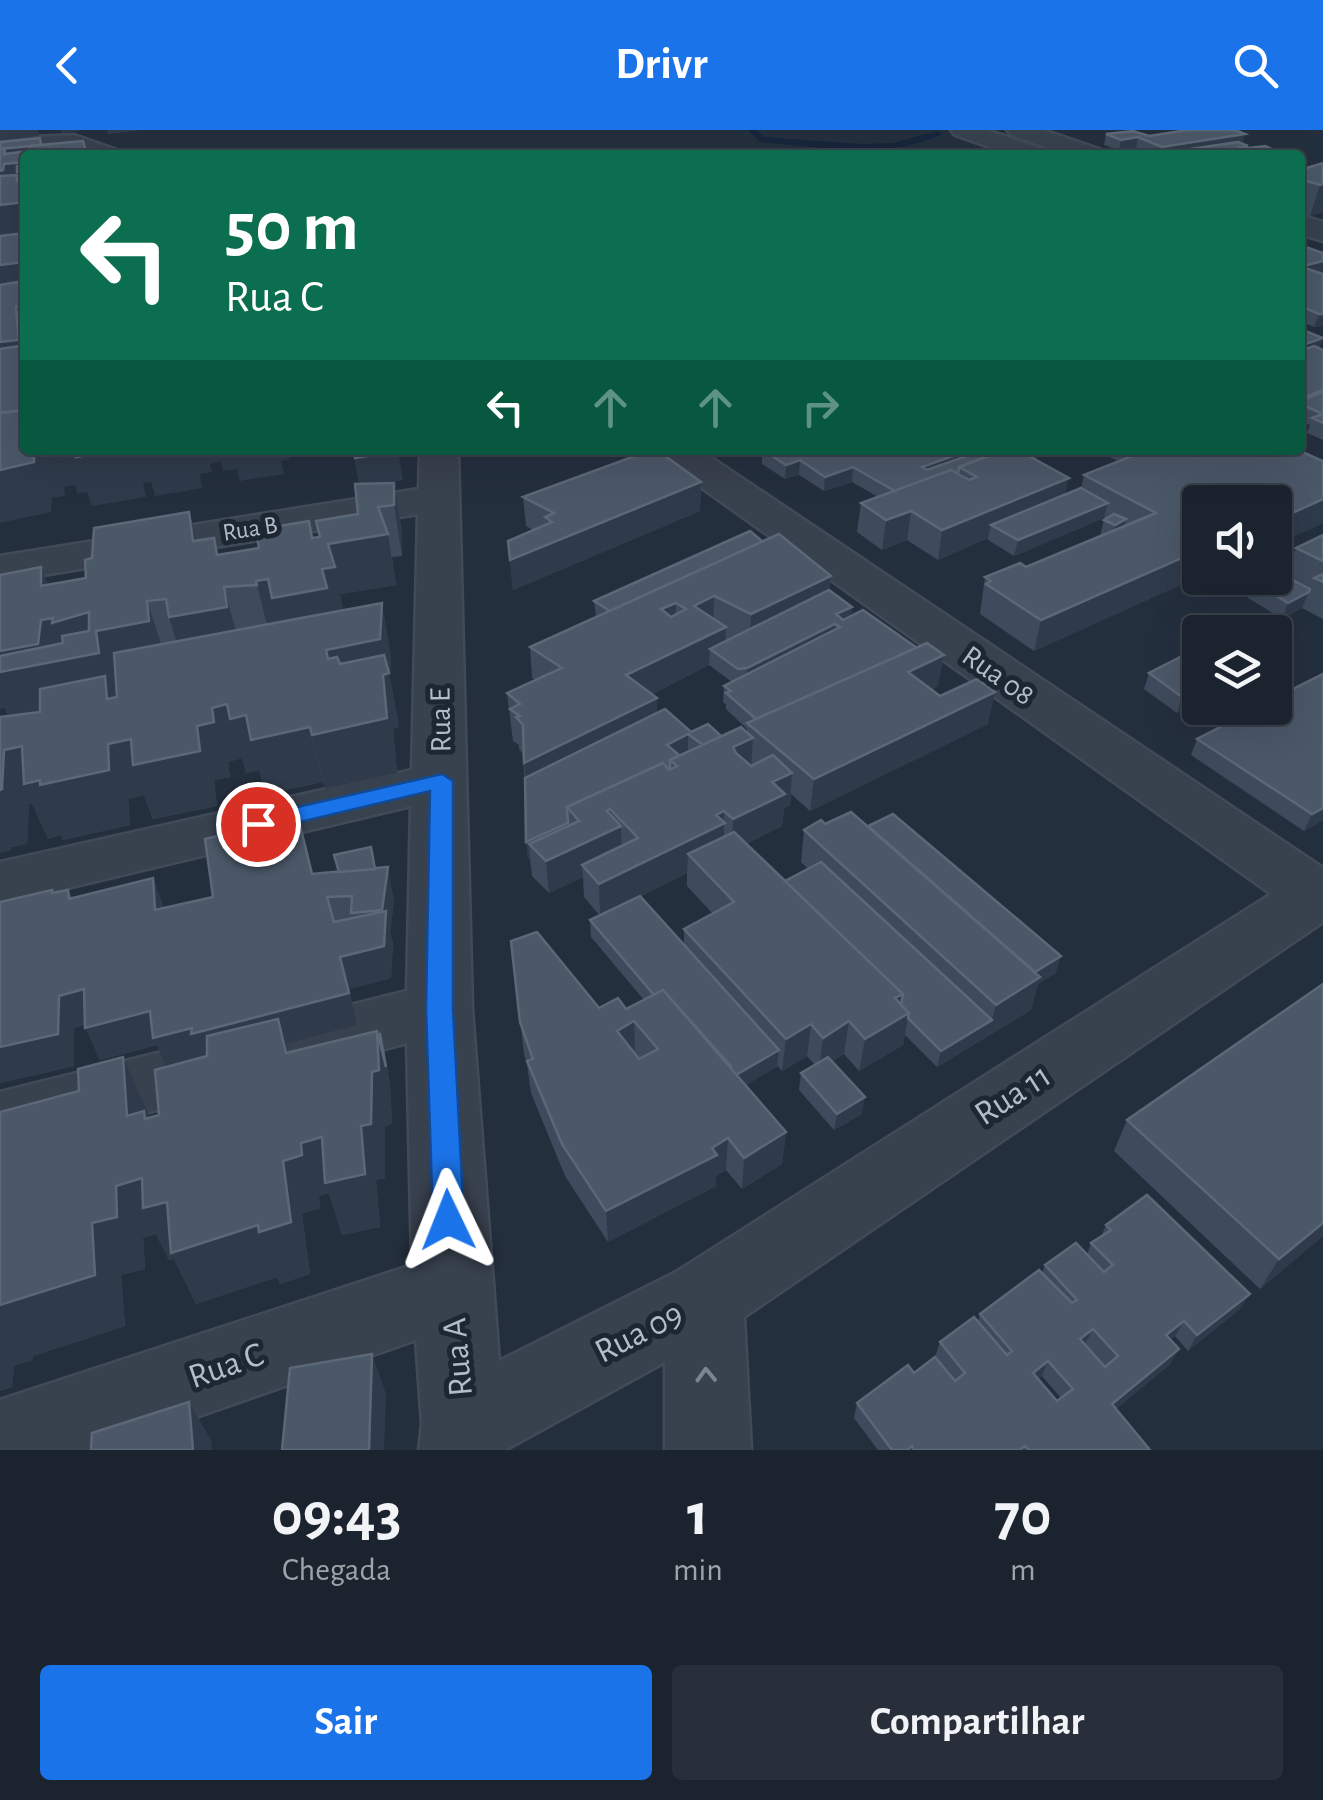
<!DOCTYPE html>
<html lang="pt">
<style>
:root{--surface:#1b232e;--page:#282f3a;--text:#f1f3f6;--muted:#a0a4aa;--line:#39404a;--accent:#1a73e8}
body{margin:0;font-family:"Alegreya Sans",sans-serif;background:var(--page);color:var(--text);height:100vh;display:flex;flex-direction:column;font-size:38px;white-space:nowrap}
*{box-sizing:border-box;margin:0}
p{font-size:32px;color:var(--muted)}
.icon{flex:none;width:55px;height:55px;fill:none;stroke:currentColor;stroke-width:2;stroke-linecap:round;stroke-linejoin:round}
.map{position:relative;height:1320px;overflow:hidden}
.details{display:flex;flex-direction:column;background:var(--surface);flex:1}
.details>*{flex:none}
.hud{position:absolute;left:20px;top:20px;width:1285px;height:305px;border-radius:10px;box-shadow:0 10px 40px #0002,0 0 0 2px var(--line);background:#0b6e4f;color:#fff;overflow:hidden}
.fabs{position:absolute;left:1182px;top:355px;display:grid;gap:20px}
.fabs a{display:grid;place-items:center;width:110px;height:110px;border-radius:10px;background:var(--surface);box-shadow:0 10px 40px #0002,0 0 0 2px var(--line);font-size:50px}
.pin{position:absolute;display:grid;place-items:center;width:85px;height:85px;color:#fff;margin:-42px;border:5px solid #fff;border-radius:50%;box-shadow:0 2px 10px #0007}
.me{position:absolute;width:110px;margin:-55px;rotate:358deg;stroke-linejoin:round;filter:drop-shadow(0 0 8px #0008)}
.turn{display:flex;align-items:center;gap:35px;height:210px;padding:0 40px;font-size:45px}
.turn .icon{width:130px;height:130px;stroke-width:2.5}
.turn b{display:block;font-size:70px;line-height:85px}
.lanes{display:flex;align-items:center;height:95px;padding:0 40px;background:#0003;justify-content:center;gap:50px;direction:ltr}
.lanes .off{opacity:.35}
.eta{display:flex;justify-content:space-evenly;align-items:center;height:170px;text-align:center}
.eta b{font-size:60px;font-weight:600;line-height:70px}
.button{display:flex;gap:20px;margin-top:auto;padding:20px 40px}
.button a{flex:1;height:115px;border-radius:10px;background:var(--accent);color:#fff;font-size:40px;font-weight:600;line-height:115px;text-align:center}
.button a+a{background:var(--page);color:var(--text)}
header{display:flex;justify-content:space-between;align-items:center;height:130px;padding:0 40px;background:var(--accent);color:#fff;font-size:45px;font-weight:600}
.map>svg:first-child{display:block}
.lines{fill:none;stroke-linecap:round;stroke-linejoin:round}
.stream{fill:#17263c;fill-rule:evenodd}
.minor-casing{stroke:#414a57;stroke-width:5}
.tertiary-casing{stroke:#414a57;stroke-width:5}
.minor{fill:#38414e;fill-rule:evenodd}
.tertiary{fill:#38414e;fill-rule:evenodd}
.wall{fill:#3f4b5c;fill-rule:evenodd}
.shaded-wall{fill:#2f3b4b}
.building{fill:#4b5868;stroke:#5c6777;stroke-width:2.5;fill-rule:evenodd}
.oneway{stroke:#7c8592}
.route{fill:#1a73e8;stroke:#114b97;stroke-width:2.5}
.labels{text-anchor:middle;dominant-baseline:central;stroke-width:10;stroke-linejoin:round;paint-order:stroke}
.far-street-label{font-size:25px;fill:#b4bcc9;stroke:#1d2633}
.street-label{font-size:30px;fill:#b4bcc9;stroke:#1d2633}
.near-street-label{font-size:35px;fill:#b4bcc9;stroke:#1d2633}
</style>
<header><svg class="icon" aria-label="back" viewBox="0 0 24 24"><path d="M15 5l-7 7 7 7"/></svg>Drivr<svg class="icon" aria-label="search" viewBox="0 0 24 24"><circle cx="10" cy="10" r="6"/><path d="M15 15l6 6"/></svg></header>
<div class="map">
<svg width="1323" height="1320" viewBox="0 0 1323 1320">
<rect width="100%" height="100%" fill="#242f3e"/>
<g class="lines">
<path class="stream" d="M748 0H757L763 7 863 14 893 13 938 1 942 4C887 31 819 16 760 12Z"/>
<defs>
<g id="minor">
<path d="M74 5 117 20 121 25H85L71 19 0 23V9Z"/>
<path d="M420 320H458L472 879 499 1231 676 1142 1271 764 660 328 655 320H700L1323 738V792L744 1187 751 1320H665V1232L505 1320H419L422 1294 416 1210 102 1320H0V1270L412 1135 407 913 0 1022V962L407 861 411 676 0 774V732L412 640 418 384 0 452V426L419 359Z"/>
</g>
<g id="tertiary">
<path d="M951 0H987L1045 20 1049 25H1012L955 5Z"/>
<path d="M1007 0H1043L1102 20 1106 25H1069L1011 5Z"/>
<path d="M1300 85 1323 92V111L1300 104Z"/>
</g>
</defs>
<use href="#minor" class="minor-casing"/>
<use href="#tertiary" class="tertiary-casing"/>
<use href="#minor" class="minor"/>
<use href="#tertiary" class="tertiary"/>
</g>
<g class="wall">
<path d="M1106 4 1149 6 1243 14 1247 18 1285 25H1153L1136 18 1119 20 1104 15Z"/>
<path d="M1323 33V82L1310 86 1300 83V36L1307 38Z"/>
<path d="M1300 115 1323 143H1321L1323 196 1314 197 1300 191Z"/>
<path d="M1300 199 1323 208 1319 218 1323 220V310L1307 303 1310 295 1300 291Z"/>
<path d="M353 320 403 350 377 354 394 353 402 403V426L392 427 396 455 340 464 343 480 391 525 390 548 399 597 393 599 397 643 325 659 323 652 266 664 259 640 246 643 242 628 228 632 230 647 214 650 217 676 153 689 144 665 128 669 130 695 63 710 61 705 48 709 32 673 29 674 27 714 11 717 10 721 8 586 5 578 41 437 48 455 86 448 92 428 189 382 197 410 214 408 218 425 320 407 358 384 359 354Z"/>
<path d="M758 320H978V322L992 325 1038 320 1036 330 1065 365 1081 358 1084 345 1118 331 1111 328 1113 321 1110 320H1298L1323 331V393L1275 415V372H1200V446L1034 521 980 484 985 447 1026 437 1100 406 1104 390 1106 389 1104 388 1014 426 988 410V408L938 430 907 410 882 420 857 402 861 373 878 367 852 352 824 361 799 345 785 349 762 334V322Z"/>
<path d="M701 352 700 381 513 460 508 411 533 400 526 396 523 367Z"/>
<path d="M1323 405V489L1302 478 1282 489 1245 466 1251 450 1285 446 1296 418Z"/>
<path d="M763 412 831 446 829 460 852 477 851 486 938 556 931 560 988 594 810 681 791 664 790 675 784 678 782 696 746 714 785 751 808 739 801 732 804 700 825 694 868 696 1056 843 1038 854 1031 880 937 937 905 905 903 915 859 941 844 924 832 931 862 984 834 1000 799 960 801 943 815 935 807 926 782 941 777 935 745 956 786 1002 782 1034 742 1059 726 1040 716 1046V1056L608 1112 565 1046 531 963 527 934 524 924 511 811 599 878 626 879 644 870 591 807 590 790 600 786 584 767 583 747 549 763 532 746 530 728 528 729 523 624 519 619V615L513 611 507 563 535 550 532 548 530 517 596 487 594 471ZM709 535 732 552 724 556 723 572 726 574V579L747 599V602L721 606 691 602 657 583V568L652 564ZM687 743V756L713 784 684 799V814L641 766Z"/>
<path d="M1200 517 1177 583 1144 559 1149 543Z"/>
<path d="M1323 544V690L1304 701 1191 625 1197 609Z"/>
<path d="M334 725 375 738 394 770 390 803 393 813 391 848 349 859 357 895 286 914 289 922 378 905 384 921 390 954 392 994 385 996V1048L376 1050 380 1097 342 1105 329 1063 319 1066 320 1078 302 1084 310 1144 280 1154 277 1147 196 1174 174 1129 169 1130 156 1104 143 1108 145 1139 121 1145 125 1196 33 1226 32 1230 14 1236 12 1257 0 1261 79 961 123 927 148 982V988L159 985 166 937 157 915 100 930 85 895 74 898V936L0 953V772L68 760 72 768 153 748 164 778 313 744 338 742Z"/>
<path d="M1127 990 1323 1106 1260 1159 1114 1021Z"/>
<path d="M1106 1095 1240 1179 1188 1221 1175 1206 1170 1210 1179 1219 1170 1234 1116 1279 1150 1320H878L854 1288 857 1273 914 1243 935 1227 940 1212 978 1191 980 1184 1042 1143 1045 1135 1087 1124 1091 1113 1101 1107ZM1042 1246 1061 1268 1057 1271 1038 1249Z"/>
</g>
<g class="shaded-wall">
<path d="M0 0H38L39 6 0 10Z"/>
<path d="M61 0H83L62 3Z"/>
<path d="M107 0H142L108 4Z"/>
<path d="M1245 4 1242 15 1176 21 1175 25H1160L1162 17Z"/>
<path d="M1138 7 1136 18 1119 20 1121 10Z"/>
<path d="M40 8 43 19 25 32V113L0 112V19Z"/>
<path d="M1323 54V82L1310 86 1320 55Z"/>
<path d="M1323 131V143L1300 149V137Z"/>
<path d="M25 132V168H23L25 173V236L0 240V135Z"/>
<path d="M1319 184H1323V196L1314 197Z"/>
<path d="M1323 208 1318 221 1300 228V216Z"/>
<path d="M34 320H288L290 329 281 331 284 344 240 351 237 339 223 341 221 332 210 334 212 342 200 344 202 358 155 366 151 352 143 353 146 367 92 376 87 362 77 363 75 355 64 357 65 366 52 368 51 382 0 393V340Z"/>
<path d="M901 320H925L894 337 896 322Z"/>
<path d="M970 320H978L976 331 919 352 922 337Z"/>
<path d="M1038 320 1035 335 1022 327Z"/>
<path d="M398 321 403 350 359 356 355 328Z"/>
<path d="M800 330 799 345 785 349 786 335Z"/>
<path d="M853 337 852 352 824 361 825 347Z"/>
<path d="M1069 348 1062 377 991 395 988 408 938 430 942 400Z"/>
<path d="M701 352 700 381 513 460 510 430Z"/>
<path d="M394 353 402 403V426L394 375Z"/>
<path d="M954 366 911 382 907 410 882 420 886 390Z"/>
<path d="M1323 369V393L1275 415V391Z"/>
<path d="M1108 373 1104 388 1014 426 1018 410Z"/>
<path d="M189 382 203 432 193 411Z"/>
<path d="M1126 389 1122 405 1111 411 1115 395Z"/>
<path d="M388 404 396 455 340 464 345 489 269 503 256 451 322 439 328 414Z"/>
<path d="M1200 420V446L1034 521 1041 490Z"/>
<path d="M41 437 60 489 89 482 96 501 147 471 164 523 166 543 115 554 118 577 197 596 212 578 227 574 246 585 310 597 323 652 266 664 259 640 246 643 242 628 228 632 230 647 214 650 217 676 153 689 144 665 128 669 130 695 63 710 61 705 48 709 32 673 29 674 27 714 11 717 10 721 0 723V621L13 598 5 578 0 579V521L41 456Z"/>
<path d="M831 446 828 476 749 515 751 484Z"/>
<path d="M224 457 238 509 185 540 169 487Z"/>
<path d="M1309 462 1302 478 1282 489 1288 473Z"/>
<path d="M714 466 713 497 694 476Z"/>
<path d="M382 473 391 525 390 548 399 597 393 599 397 643 325 659 312 605 338 574 326 520Z"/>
<path d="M676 473 675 503 610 496Z"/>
<path d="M852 477 850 493 836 484Z"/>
<path d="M835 494 834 510 746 554 747 538Z"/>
<path d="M726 497 725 527 710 519 709 535 627 576 626 545Z"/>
<path d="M1287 512 1281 528 1275 531V518Z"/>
<path d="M944 525 938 556 903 573 771 613 929 526Z"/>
<path d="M1200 558V571L1177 583 1182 567Z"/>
<path d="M995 562 988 594 810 681 814 649Z"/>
<path d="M657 568V599L527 665 524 633Z"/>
<path d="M688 604V620L667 631V615Z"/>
<path d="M753 608 751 640 731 649 733 617Z"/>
<path d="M792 643 790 675 784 678 782 696 731 721 733 689 772 652Z"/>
<path d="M1323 678V690L1304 701 1312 684Z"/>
<path d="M610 679 611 701 621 696 622 728 582 735 583 747 549 763 546 731Z"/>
<path d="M724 681V725L688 724 687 743 600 786 599 754Z"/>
<path d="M568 693 569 709 529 714 530 728 528 729 526 712Z"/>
<path d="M388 737 394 770 390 803 393 813 391 848 349 859 357 895 286 914 295 944 167 940 157 915 100 930 85 898 340 827 385 794 382 780Z"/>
<path d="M153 748 165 780H155Z"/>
<path d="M1061 826 1056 843 1038 854 1031 880 987 907 996 875 1022 850Z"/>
<path d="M84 859 99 891 74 898V936L0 953V917L59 866Z"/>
<path d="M903 864 909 883 903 915 859 941 865 909 895 868Z"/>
<path d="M992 890 987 907 937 937 941 921Z"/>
<path d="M634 891 635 923 617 901Z"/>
<path d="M849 891 844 924 819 940 823 908Z"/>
<path d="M811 894 807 926 782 941 786 909Z"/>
<path d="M377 901 386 937 380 904 390 954 392 994 385 996V1048L376 1050 380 1097 342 1105 329 1063 319 1066 320 1078 302 1084 310 1144 280 1154 277 1147 196 1174 174 1129 169 1130 156 1104 143 1108 145 1139 121 1145 125 1196 33 1226 32 1230 14 1236 12 1257 0 1261V1175L92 1093 116 1056 142 1048 283 1031 301 1013 317 972Z"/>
<path d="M779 920 777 937 726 967 727 950Z"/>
<path d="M123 927 148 982 149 991 127 986Z"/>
<path d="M865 967 862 984 834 1000 837 984Z"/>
<path d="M786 1002 782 1034 742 1059 744 1028Z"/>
<path d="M728 1008 726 1040 716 1046V1056L608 1112 606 1081Z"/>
<path d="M1323 1093V1106L1260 1159 1279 1129Z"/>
<path d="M1250 1164 1240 1179 1188 1221 1197 1205Z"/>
<path d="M1184 1191 1175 1206 1157 1220 1166 1205Z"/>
<path d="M1093 1199 1085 1214 1072 1224 1080 1209Z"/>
<path d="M1179 1219 1170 1234 1104 1289 1112 1274Z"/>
<path d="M372 1224 386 1264 384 1320H369Z"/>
<path d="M1048 1231 1042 1246 1026 1257 1033 1243Z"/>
<path d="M189 1272 211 1310 212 1320H193Z"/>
</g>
<g class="building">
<path d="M1187 0H1235L1245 4 1162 17 1138 7 1121 10 1106 4 1133 1 1149 6Z"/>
<path d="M40 8 41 15 0 19V12Z"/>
<path d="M83 11 87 25H25V32L4 34 3 40 0 41V19L5 18 4 24 21 22 30 21V16Z"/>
<path d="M1238 12 1248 16 1240 17 1243 19 1216 22V25H1185L1176 21Z"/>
<path d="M1265 16 1285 25H1223L1216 22Z"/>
<path d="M1323 33V54L1320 55 1300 49V40Z"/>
<path d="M25 35V41L17 42V36Z"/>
<path d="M25 44V72L0 75V46L17 45V51H22L23 45Z"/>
<path d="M25 103V132L0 135V106Z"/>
<path d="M1300 115 1323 123V131L1300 137Z"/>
<path d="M1305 138 1323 144V184H1319L1300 176V139Z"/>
<path d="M18 152 21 162V176L16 177 19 210 0 212V155Z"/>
<path d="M1300 199 1323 208 1300 216Z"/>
<path d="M25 215V280L0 283V219Z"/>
<path d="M1314 216 1323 220V260L1300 269V221Z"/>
<path d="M1323 262V293L1312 288 1323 284 1300 274V271Z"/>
<path d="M25 280V320H34V332L0 340V283Z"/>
<path d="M75 320H119L76 327Z"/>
<path d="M353 320H398V321L355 328Z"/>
<path d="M651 320H657L701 352 510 430 508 411 552 392 545 387 554 383 523 367Z"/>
<path d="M763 320H901L896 322 901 325 915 320H970L922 337 927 340 984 320 992 325 959 337 958 344 951 340 895 361 853 337 825 347 800 330 786 335Z"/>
<path d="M1005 320H1018L1069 348 942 400 911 381 886 390 861 373 951 340 969 350 977 347 959 337Z"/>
<path d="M1018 320H1038L1027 325Z"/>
<path d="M1147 320H1298L1323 331V369L1275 391V372H1200V420L1041 490 986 454 991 451 985 447 1020 433 1026 437 1156 383 1084 345Z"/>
<path d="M394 353V375L378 377 388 404 328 414 335 437 322 439 327 458 272 468 268 449 256 451 257 455 224 457 227 477 169 487 166 469 147 471 149 491 96 501 99 523 0 542V526L63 513 62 506 89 501V482L52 493 53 488 41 490 38 514 0 521V445L41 437V456L86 448 85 430 92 428 94 398 189 382 193 411 214 408 217 425 259 418 256 400 309 391 312 408 320 407 316 391 358 384 355 354Z"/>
<path d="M1081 358 1108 373 1018 410 991 395Z"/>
<path d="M1114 384 1126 389 1115 395 1104 390Z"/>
<path d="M750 401 763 412 610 481 594 471Z"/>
<path d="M779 404 831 446 751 484 714 466 694 476 726 497 626 545 657 568 524 633 523 595 516 587 520 586 510 579 520 574 507 563 562 538 530 517ZM676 473 686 479 671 487 661 479Z"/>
<path d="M1323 405V431L1296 418Z"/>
<path d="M1275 441 1310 459 1309 462 1288 473 1251 450 1257 448H1275Z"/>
<path d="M1323 444V452L1314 448Z"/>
<path d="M829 460 852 477 836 484 843 490 863 480 917 518 756 589 726 563 731 561 724 556 840 497 835 494 747 538 738 539 710 519Z"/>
<path d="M382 473 380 509 326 520 328 529 337 527 340 534 384 525 389 543 383 545 387 588 312 605 310 597 251 610 246 585 230 589 227 574 212 578 214 592 197 596 200 621 133 635 131 609 108 614 109 640 40 655V650L24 654 22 616 4 620 2 659 0 660V587L40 582V559L105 546 107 569 117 567 114 523Z"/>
<path d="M1251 492 1270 502H1229Z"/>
<path d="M1275 505 1287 512 1275 518Z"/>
<path d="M927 513 944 525 908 542 940 566 977 549 995 562 814 649 747 593Z"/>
<path d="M1200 517V558L1182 567 1149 543Z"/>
<path d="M1323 544V678L1312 684 1197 609 1258 578H1275V568Z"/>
<path d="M665 579 691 602 708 594 721 606 703 615 688 604 667 615 679 625 670 630V639L669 640 663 633 567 677 568 693 526 712 525 648Z"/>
<path d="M741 597 753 608 733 617 736 623 751 636 773 625 792 643 772 652 785 664 733 689 724 681 716 685 725 693 599 754 582 735 638 708 610 679 607 681 621 696 546 731 529 714 579 691 567 677 663 633 669 640 677 636 670 630Z"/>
<path d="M851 682 1040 847 996 875 804 700 821 690 825 694Z"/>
<path d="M893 684 1061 826 1035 842 868 696Z"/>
<path d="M298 687 312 744 388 737 382 780 351 783 352 766 327 767 334 792 386 781 384 816 340 827 349 863 191 904 192 898 153 908 150 881 85 898 84 859 59 866 58 904 0 917V772L52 760V763L68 760 69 769 153 748 155 780 213 767 205 709Z"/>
<path d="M734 702 903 864 895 868 909 883 865 909 849 891 823 908 811 894 786 909 684 799 734 772 688 724Z"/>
<path d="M371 717 375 739 339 742 334 725Z"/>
<path d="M821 732 992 890 941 921 908 888 909 883 901 875 903 864 785 751Z"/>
<path d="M640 766 779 920 736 945 729 937 731 936 663 860 654 865 590 790Z"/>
<path d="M537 802 599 878 618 868 626 879 663 860 786 1002 744 1028 728 1008 712 1018 717 1025 606 1081 562 1014 527 931 533 929 520 892 511 811ZM634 891 658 919 639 929 617 901Z"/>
<path d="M1323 854V1093L1279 1129 1127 990Z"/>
<path d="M278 889 286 923 377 901 379 940 372 942 371 994 361 996 365 1044 325 1053 322 1007 301 1013 302 1025 283 1031 291 1092 259 1102 258 1095 171 1123 167 1072 143 1078 142 1048 116 1056 117 1087 92 1093 95 1145 0 1175V982L79 961 78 939 123 927 127 986 144 981 145 989 159 985 155 940 207 926V906Z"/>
<path d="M380 904 386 937 378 905Z"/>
<path d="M828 927 865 967 837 984 801 943Z"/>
<path d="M1147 1065 1250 1164 1197 1205 1184 1191 1166 1205 1179 1219 1112 1274 1150 1320H1029L1025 1316 1019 1320H914L912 1316 907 1320H892L857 1273 908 1235 914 1243 935 1227 955 1251 965 1243 940 1212 974 1187 1007 1225 1012 1221 980 1184 1039 1140 1072 1173 1077 1170 1045 1135 1076 1113 1104 1142 1113 1135 1091 1113 1111 1100 1106 1095ZM1093 1199 1118 1226 1105 1237 1080 1209ZM1048 1231 1073 1259 1057 1271 1033 1243Z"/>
<path d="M372 1224 369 1320H282L290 1238Z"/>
<path d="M189 1272 193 1320H91L92 1303Z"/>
</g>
<defs><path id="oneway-chevron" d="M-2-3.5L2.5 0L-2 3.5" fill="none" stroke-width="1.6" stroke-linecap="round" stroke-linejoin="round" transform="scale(2.5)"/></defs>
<use class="oneway" href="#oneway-chevron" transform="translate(706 1245) rotate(-92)"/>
<path class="route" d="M442 644 453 651V879L464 1090 460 1100 448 1104 437 1100 433 1090 426 879 430 661 258 702 246 694 258 686Z"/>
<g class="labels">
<g class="far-street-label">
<text transform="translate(250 399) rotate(-9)">Rua B</text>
</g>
<g class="street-label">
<text transform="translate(998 546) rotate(35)">Rua 08</text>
<text transform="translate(441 590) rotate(-91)">Rua E</text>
</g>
<g class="near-street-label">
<text transform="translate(1013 965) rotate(-33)">Rua 11</text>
<text transform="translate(639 1203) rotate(-27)">Rua 09</text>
<text transform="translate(458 1227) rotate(-95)">Rua A</text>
<text transform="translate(226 1236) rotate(-19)">Rua C</text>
</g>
</g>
</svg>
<div class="fabs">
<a><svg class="icon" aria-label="sound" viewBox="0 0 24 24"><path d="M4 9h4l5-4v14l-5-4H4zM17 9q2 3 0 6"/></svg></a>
<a><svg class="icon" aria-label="layers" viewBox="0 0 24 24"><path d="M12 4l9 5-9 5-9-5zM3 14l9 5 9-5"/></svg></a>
</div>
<div class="pin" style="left:258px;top:694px;background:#d93025"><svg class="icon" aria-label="arrive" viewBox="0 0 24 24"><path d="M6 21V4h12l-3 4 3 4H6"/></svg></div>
<svg class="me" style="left:448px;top:1090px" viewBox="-20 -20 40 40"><path d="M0-17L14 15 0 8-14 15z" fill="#1a73e8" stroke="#fff" stroke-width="4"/></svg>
<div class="hud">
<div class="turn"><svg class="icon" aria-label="left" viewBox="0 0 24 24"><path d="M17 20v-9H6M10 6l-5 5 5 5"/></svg><div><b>50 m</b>Rua C</div></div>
<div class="lanes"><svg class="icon" aria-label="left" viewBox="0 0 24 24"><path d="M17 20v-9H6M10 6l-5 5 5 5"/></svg><svg class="icon off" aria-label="ahead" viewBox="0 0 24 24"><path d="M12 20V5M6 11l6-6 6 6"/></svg><svg class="icon off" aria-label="ahead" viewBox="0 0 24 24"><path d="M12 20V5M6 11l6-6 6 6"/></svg><svg class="icon off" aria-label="right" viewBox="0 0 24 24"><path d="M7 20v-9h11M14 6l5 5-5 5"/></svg></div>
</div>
</div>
<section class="details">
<div class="eta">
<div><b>09:43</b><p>Chegada</p></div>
<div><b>1</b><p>min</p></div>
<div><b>70</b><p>m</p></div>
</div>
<div class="button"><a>Sair</a><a>Compartilhar</a></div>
</section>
